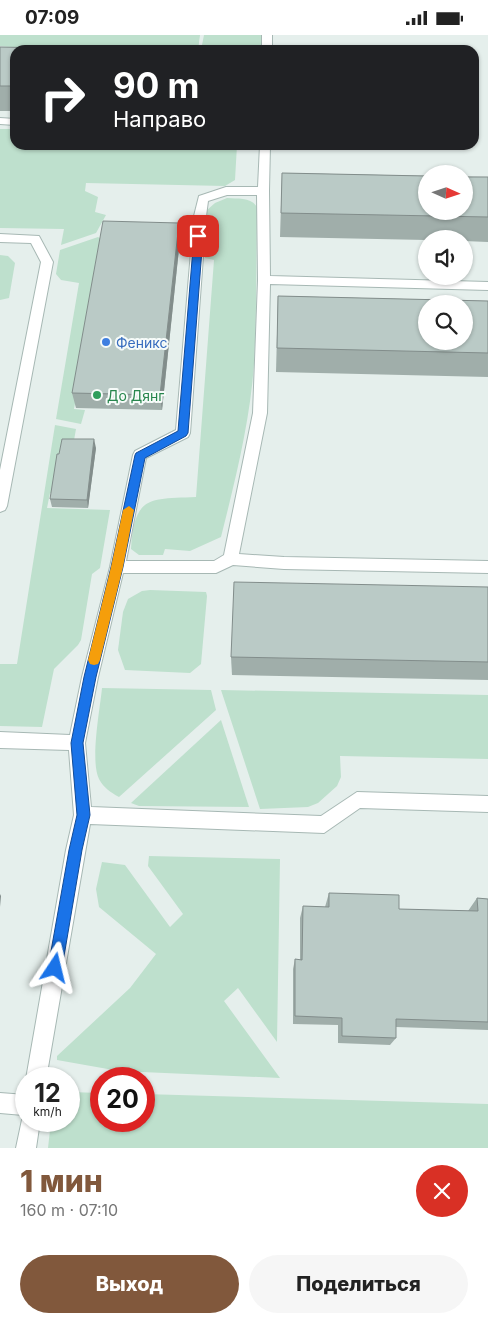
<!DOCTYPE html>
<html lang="ru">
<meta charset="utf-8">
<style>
:root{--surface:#fff;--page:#f6f6f6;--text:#222;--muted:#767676;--accent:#81583c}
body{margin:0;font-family:Inter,sans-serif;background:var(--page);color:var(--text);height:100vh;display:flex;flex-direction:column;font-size:19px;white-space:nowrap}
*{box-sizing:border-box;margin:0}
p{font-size:16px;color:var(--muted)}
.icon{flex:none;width:28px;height:28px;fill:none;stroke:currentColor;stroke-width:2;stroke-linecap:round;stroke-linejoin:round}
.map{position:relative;height:1113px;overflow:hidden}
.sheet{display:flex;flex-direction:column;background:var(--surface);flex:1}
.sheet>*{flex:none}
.banner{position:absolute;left:10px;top:10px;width:469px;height:105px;border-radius:15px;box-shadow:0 1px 4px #0004;background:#202124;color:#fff;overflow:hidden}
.needle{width:32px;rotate:93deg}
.fabs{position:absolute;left:418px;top:130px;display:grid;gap:10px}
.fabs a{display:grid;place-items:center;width:55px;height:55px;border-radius:50%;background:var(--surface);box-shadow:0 1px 4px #0004;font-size:25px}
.speed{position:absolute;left:15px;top:1032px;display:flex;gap:10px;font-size:25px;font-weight:700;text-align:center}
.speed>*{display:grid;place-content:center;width:65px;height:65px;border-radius:50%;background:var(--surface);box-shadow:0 1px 4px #0004;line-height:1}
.speed small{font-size:12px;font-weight:400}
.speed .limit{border:8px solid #d22;background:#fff;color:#111}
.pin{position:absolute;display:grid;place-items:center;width:42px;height:42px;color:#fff;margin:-21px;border-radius:10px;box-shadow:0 2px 8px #0006}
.me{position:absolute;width:55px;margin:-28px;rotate:10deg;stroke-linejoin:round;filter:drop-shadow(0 0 4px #0008)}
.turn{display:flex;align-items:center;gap:18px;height:105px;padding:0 20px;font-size:22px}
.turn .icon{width:65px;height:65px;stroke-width:2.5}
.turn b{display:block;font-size:35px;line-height:42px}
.round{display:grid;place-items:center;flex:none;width:52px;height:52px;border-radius:26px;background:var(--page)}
.headline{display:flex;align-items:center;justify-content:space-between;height:85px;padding:0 20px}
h1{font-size:30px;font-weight:800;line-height:38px;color:var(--accent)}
.cta{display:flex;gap:10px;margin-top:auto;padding:10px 20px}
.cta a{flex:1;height:58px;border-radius:30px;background:var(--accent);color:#fff;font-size:20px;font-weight:800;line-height:58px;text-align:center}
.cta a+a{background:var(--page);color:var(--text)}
.status{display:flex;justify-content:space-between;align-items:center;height:35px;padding:0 25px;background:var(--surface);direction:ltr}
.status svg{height:14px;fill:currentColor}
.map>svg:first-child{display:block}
.green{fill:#bee0cd}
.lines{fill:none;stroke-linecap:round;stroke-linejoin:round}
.service-casing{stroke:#a7b8b4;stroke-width:2}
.service{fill:#fff;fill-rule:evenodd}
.wall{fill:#a0aeaa}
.shaded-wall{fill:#828d8b}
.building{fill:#bacac6;stroke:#828d8b;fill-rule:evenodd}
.route{fill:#1a73e8;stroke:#114b97}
.slow{fill:#f59e0b}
.shop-dot{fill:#3f7fe0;stroke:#f6fbf9;stroke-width:2}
.leisure-dot{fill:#2e9e5b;stroke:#f6fbf9;stroke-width:2}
.labels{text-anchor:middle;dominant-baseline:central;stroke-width:4;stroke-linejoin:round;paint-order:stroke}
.shop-label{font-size:14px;fill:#366cbe;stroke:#f6fbf9;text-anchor:start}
.leisure-label{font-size:14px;fill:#27864d;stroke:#f6fbf9;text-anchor:start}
</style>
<div class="status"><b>07:09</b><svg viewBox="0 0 49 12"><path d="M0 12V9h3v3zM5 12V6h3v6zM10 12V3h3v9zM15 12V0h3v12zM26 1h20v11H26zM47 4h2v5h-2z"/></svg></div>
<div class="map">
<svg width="488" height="1113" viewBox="0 0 488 1113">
<rect width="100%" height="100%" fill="#e5efec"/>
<g class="green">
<path d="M0 0H200L198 15H44L0 11Z"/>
<path d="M204 0H261V15H201Z"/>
<path d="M0 94H15V110H237L235 145 225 151 86 148 85 156 98 162 95 177 106 180 96 198 61 210 64 194 0 193Z"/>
<path d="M227 163C238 164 251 162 257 172 256 225 257 277 254 329 250 387 235 446 221 502L190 516 165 514 163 520H139L131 514C134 460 150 464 196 462L214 225 205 223 207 175 215 168Z"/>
<path d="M98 202 103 205 74 374 85 375 81 389 56 384 79 248 61 245 56 239 60 215Z"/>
<path d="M0 220 8 221 15 228 9 263 0 265Z"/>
<path d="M55 390 76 394 73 411 56 458H50L47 473 110 475 100 533 92 539 81 605 78 610 54 634 42 692 0 691V629H17Z"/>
<path d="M150 555 206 557 207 561 201 629 190 638 125 635 118 615 123 577 128 564 142 556Z"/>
<path d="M102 653 211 655 216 675 119 762C110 757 104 753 99 744 90 726 100 674 102 653Z"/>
<path d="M221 655 488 660V724L340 721 341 742 337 751 318 768 308 772 260 774Z"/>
<path d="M221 685 249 772 139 771 131 768Z"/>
<path d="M149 821 280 824 277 1007 238 953 224 966 280 1043 119 1036 57 1025V1021L130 953 156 919 99 872 96 854 102 827 125 830 170 892 183 879 148 831Z"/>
<path d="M69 1057 101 1058V1086H144V1059L488 1069V1113H48L51 1086H69Z"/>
</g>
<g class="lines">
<defs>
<g id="service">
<rect x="262" y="0" width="10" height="15"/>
<path d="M0 83 15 84V90L0 89Z"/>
<path d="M260 110H270L269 156 270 241 488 247V255L270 249 267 378 239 519 284 522 488 526V538L284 534 233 530 216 538H123L98 642 85 708 91 772 321 781 357 757 488 761V777L360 773 324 798 90 789 46 1044H26L66 815 74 780 69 715 0 713V697L70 700 82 642 110 532 133 420 135 416 176 395 194 181 199 161 226 152H258ZM227 160H257L258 245 253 378 224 520 214 526H126L146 423 188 402 190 398 206 181 208 166Z"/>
<path d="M0 199 39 201 53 227 7 471 5 475 0 477V435L41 227 31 208 0 207Z"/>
<path d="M0 1058 26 1060V1086H40L36 1113H16L23 1080 0 1078Z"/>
</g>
</defs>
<use href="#service" class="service-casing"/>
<use href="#service" class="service"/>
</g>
<g class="wall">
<path d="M0 12 44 13V15H15V76H0Z"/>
<path d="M282 138 488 142V207L464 206V204H426V205L280 202Z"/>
<path d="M179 188 180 204 162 375 76 373 72 358Z"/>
<path d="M278 261 488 266V342L276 337Z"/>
<path d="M96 413 88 473 52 472 50 464Z"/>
<path d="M488 552V645L232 640 231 622Z"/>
<path d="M329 858 399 874 468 876 477 863 488 864V996V995L396 992V1003L390 1010 338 1008V990L293 989V934L295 924 300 925V883L303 871 325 872Z"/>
</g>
<g class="shaded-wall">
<path d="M179 188 180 204 162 375 160 360Z"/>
<path d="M94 404 96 413 88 473 87 465Z"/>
<path d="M0 859 1 861 0 872Z"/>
</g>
<g class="building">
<path d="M0 12 44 13 43 15H15V51H0Z"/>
<path d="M282 138 426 141V176H464V142H488V182L281 178Z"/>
<path d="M103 186 179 188 160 360 72 358Z"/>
<path d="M278 261 488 266V318L277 313ZM426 269H464V306H426Z"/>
<path d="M62 404H94L87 465 50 464 57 419H59Z"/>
<path d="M234 547 488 552V627L231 622Z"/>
<path d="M329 858 399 860V874L478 876 477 863 488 864V987L396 984V1003L342 1001V983L295 981V924L302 925 303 871 329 872Z"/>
</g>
<path class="route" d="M198 198 203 201 188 398 186 401 145 423 123 532 96 642 83 708 90 780 82 815 62 933 60 938 55 940 50 938 48 933 69 815 77 780 71 708 84 642 111 532 135 420 136 418 178 396 194 201Z"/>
<path class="slow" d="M129 471 134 475 123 532 100 625 98 629 94 630 90 629 88 625 111 532 123 475Z"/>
<circle class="shop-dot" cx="106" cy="307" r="5"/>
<circle class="leisure-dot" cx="97" cy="360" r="5"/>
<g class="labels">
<g class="shop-label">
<text x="116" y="307">Феникс</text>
</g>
<g class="leisure-label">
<text x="107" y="360">До Дянг</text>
</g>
</g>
</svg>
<div class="fabs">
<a><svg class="needle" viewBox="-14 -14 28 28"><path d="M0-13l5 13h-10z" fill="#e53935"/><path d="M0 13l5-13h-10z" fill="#767676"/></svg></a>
<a><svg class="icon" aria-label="sound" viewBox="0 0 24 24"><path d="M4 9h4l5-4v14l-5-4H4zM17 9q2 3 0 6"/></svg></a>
<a><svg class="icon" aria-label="search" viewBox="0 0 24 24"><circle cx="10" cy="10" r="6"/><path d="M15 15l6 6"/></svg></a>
</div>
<div class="speed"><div>12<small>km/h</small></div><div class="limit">20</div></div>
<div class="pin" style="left:198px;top:201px;background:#d93025"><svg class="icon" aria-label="arrive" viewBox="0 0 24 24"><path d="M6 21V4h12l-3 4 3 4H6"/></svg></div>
<svg class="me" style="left:55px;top:933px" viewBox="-20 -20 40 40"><path d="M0-17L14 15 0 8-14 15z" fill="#1a73e8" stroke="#fff" stroke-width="4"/></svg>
<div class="banner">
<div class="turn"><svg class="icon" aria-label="right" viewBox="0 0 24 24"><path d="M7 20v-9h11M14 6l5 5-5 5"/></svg><div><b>90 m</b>Направо</div></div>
</div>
</div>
<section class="sheet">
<div class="headline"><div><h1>1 мин</h1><p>160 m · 07:10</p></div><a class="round" style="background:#d93025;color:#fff"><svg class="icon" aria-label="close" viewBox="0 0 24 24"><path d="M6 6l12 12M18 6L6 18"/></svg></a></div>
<div class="cta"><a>Выход</a><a>Поделиться</a></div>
</section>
